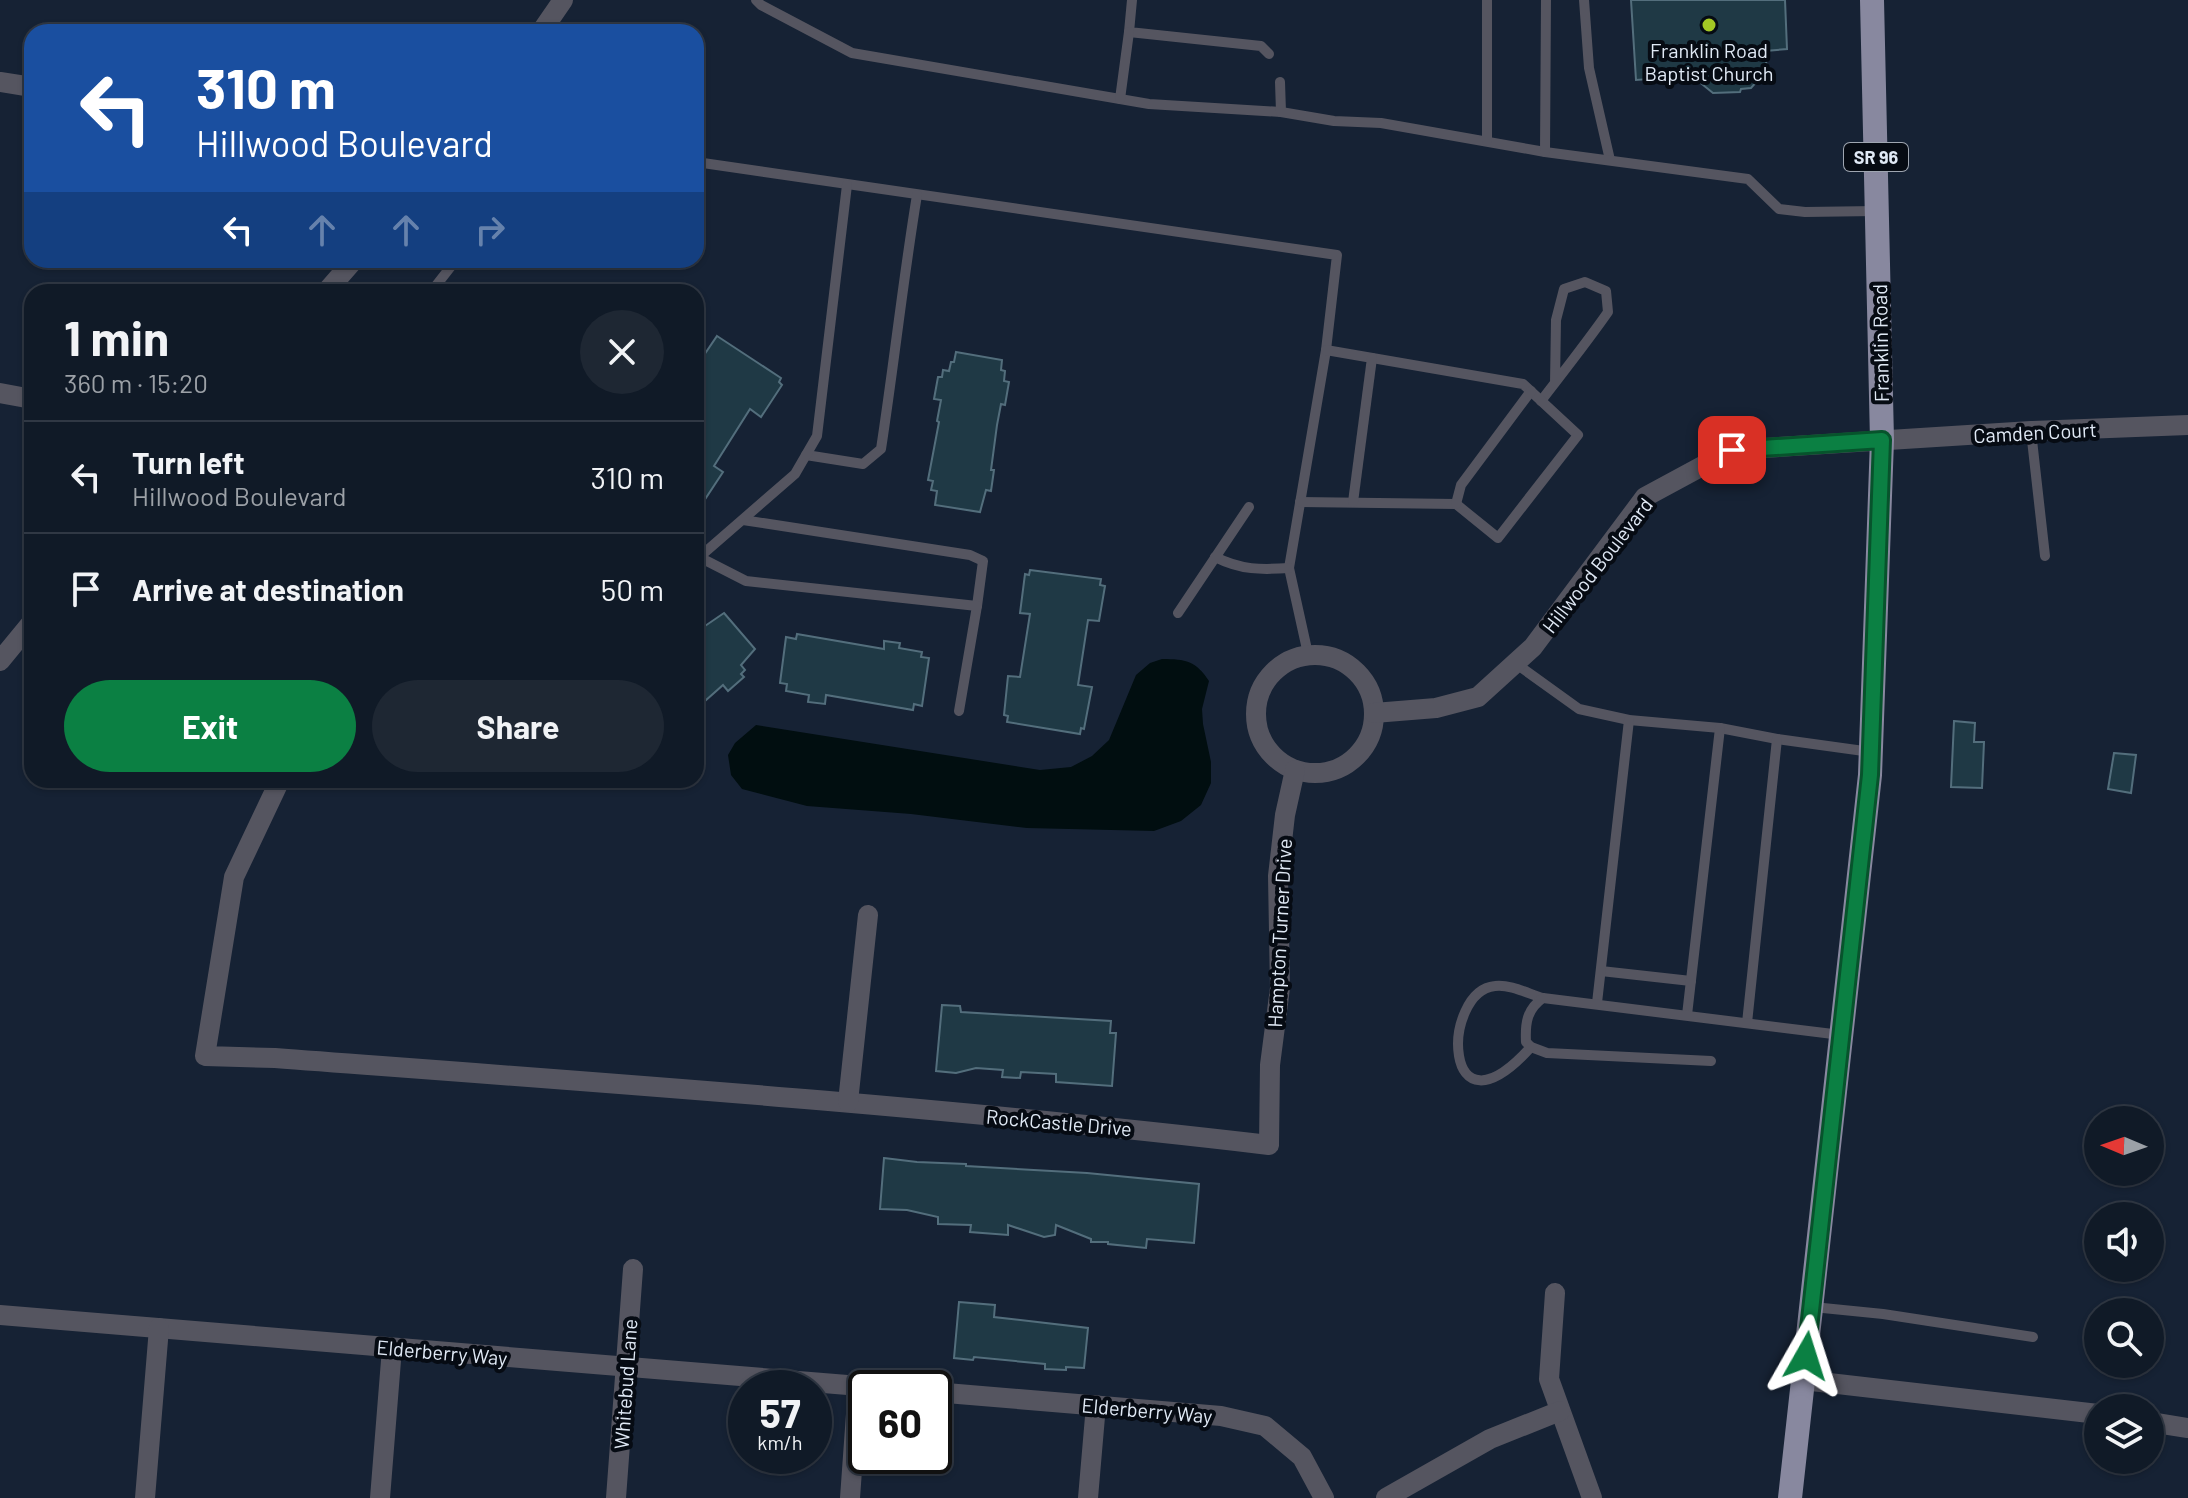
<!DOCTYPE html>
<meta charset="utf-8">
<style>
:root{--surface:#101a27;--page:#1e2733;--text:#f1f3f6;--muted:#9ca1a7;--line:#303844;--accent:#0b8043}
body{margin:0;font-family:Barlow,sans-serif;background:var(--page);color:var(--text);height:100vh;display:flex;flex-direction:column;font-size:30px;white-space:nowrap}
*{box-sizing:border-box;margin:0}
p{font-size:26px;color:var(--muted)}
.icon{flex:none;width:44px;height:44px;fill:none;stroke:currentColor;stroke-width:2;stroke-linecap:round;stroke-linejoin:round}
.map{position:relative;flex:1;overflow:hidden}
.side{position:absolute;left:24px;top:284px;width:680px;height:504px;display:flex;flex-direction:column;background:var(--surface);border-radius:24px;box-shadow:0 2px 6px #0004,0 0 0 2px var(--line)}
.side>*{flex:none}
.banner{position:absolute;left:24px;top:24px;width:680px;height:244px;border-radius:24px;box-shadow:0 2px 6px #0004,0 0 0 2px var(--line);background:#1a4fa0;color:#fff;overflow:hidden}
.needle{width:52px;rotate:272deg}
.tools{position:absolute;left:2084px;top:1106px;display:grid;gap:16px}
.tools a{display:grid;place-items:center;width:80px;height:80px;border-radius:50%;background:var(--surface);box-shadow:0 2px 6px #0004,0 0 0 2px var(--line);font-size:40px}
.speed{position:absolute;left:728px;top:1370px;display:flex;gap:16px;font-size:40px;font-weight:700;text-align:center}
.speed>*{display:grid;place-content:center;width:104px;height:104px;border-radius:50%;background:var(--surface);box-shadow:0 2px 6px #0004,0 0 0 2px var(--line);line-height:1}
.speed small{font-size:20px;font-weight:400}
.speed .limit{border:4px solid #111;border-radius:12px;background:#fff;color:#111}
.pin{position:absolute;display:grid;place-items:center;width:68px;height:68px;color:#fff;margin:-34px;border-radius:16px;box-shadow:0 4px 12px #0006}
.me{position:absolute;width:88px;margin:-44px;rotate:6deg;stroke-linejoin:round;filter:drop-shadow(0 0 6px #0008)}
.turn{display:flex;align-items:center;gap:28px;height:168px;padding:0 40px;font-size:36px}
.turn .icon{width:104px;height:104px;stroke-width:2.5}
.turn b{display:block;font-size:56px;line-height:68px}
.lanes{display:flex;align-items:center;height:76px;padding:0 40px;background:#0003;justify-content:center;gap:40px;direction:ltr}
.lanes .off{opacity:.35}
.round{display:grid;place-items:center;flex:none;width:84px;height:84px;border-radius:42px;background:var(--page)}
.head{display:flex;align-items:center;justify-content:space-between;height:136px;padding:0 40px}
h1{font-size:48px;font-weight:700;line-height:60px}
.button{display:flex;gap:16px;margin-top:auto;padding:16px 40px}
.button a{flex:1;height:92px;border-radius:48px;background:var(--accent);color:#fff;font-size:32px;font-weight:700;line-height:92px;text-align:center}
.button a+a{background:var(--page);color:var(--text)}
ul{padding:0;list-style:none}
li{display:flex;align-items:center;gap:24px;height:112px;padding:0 40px;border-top:2px solid var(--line)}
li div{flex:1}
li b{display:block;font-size:30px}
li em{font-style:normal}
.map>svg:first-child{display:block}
.water{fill:#010e10}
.building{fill:#1f3945;stroke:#536e7c;stroke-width:2}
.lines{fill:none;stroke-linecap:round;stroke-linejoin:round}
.lane{stroke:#555560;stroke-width:10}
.street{stroke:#555560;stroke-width:20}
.primary{stroke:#88889f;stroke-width:24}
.route-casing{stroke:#07532c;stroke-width:20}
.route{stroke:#0b8043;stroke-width:14}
.poi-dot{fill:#a4c824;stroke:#060b13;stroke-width:3}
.labels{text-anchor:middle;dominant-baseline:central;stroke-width:8;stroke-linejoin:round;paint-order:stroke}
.shield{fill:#060b13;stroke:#9fa6b1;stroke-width:2}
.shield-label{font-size:18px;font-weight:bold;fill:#e0e9f5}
.poi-label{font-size:20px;fill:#e0e9f5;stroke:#060b13}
.street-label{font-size:20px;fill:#e0e9f5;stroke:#060b13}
</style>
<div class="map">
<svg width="2188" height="1498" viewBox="0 0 2188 1498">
<rect width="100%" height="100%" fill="#162234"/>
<path class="water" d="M1162 659C1186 659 1196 661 1209 681L1202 709 1203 724 1211 762V783L1201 805 1181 821 1154 831 1027 828 911 814 807 806 742 789 731 775 728 755 735 743 756 725 1040 770 1071 767 1092 756 1109 740 1136 675 1150 663Z"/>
<g class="building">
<path d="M1631 0H1785L1787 49 1765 51 1767 70 1751 88 1741 89 1740 92 1713 93 1692 76 1636 80Z"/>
<path d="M717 336 781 378 779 382 782 385 761 417 750 409 714 466 723 472 696 513V367Z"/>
<path d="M956 352 1002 360 1001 370 1005 371 1004 381 1009 382 1005 405 1001 404 997 425 991 470H994L991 491 986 490 980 512 935 505 937 491 931 490 933 481 928 480 939 422 937 421 941 400 934 399 938 377H942L943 370 949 371 951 362H954Z"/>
<path d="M1030 570 1101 579 1100 585 1105 586 1099 621 1088 620 1078 685 1092 687 1084 729 1081 728 1080 734 1007 722 1008 716 1004 715 1008 676 1020 677 1030 614 1020 613 1025 574 1029 575Z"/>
<path d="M724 613 755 649 741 665 745 670 741 674 744 677 728 691 723 685 696 709V615L705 626Z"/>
<path d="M797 634 884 649V641L900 643 899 648 922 652 921 657 929 658 922 706 914 704 913 710 826 695 825 704 808 702 809 695 786 691 787 684 780 683 786 637 796 639Z"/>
<path d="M1954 721 1975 723 1974 742H1984L1982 788 1951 787Z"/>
<path d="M2114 753 2136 755 2131 793 2108 789Z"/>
<path d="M942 1005 960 1006 961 1012 1111 1021 1110 1033H1116L1112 1086 1056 1082V1074L1021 1072 1020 1078 1002 1077 1003 1070 976 1068 956 1073 936 1071Z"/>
<path d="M884 1158 917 1162 966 1164V1166L1087 1173 1199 1184 1194 1243 1147 1239 1146 1248 1108 1244V1242H1091V1239L1056 1225 1055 1235 1044 1237 1008 1225V1235L970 1232 971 1225 938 1224V1217L907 1210 880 1209Z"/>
<path d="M959 1302 995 1305 994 1317 1088 1328 1084 1368 1066 1367V1370L1045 1369V1364L974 1357 973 1360 954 1358Z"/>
</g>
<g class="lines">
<g class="lane">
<path d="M756 0 761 5 852 53 1149 104 1281 112"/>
<path d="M1132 0 1129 32 1261 46 1269 54"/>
<path d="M1584 0 1589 68 1610 160"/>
<path d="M1280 82 1281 112 1334 121 1381 123 1545 152 1748 179 1779 209 1805 212 1876 211"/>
<path d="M1120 99 1129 32"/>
<path d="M1487 141V0"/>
<path d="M1545 152 1546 0"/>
<path d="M696 162 1337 255 1326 350 1289 568 1308 654"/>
<path d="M431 292 456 260"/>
<path d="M1541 401C1564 371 1587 342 1608 312L1606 291 1585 282 1564 289 1556 320 1555 383"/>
<path d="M2031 431 2045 556"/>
<path d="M806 455 863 464 881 449C894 364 903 280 917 195"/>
<path d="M1300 502 1456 504 1498 538 1578 435 1523 384 1326 350"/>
<path d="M1353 502 1372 358"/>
<path d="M1456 504 1461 485 1531 391"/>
<path d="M743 520 970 555 983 561 977 606"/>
<path d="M699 557 746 581 977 606 959 711"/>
<path d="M1215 557C1241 570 1261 570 1289 568"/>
<path d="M696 560 795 474 817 436 847 185"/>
<path d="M1178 613 1249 507"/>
<path d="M1515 663 1579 709 1629 720 1720 728 1777 739 1871 752"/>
<path d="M1601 971 1691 981"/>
<path d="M1597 1003 1629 720"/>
<path d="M1687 1015 1720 728"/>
<path d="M1747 1023 1777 739"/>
<path d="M1531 1047C1441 1147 1441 991 1495 986 1510 984 1529 994 1543 998"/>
<path d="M1711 1061 1547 1053 1531 1047 1526 1042C1525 1023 1527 1009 1543 998L1841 1035"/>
<path d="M1813 1307 1883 1314 2033 1337"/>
</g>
<g class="street">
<path d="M541 32 563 0"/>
<path d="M0 82 32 87"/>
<path d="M326 292 354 260"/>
<path d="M0 393 32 399"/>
<circle cx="1315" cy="714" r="59"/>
<path d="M0 661 32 622"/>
<path d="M1374 713 1436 708 1478 697 1533 647 1645 497 1732 450 2031 431 2188 425"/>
<path d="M280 780 234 877 205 1056 275 1058C607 1083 938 1106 1269 1145L1270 1065 1280 988 1278 876 1285 815 1295 770"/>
<path d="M848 1102 868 915"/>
<path d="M1555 1293 1549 1379 1592 1498"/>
<path d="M0 1315 884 1388"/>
<path d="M1803 1380 2098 1414"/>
<path d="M934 1392 1221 1416 1265 1426 1302 1457 1324 1498"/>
<path d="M2150 1422 2188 1428"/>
<path d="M145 1498 159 1328"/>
<path d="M380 1498 392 1348"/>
<path d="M616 1498 633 1269"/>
<path d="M850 1498 858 1386"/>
<path d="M1088 1498 1096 1405"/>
<path d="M1386 1498 1490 1439 1560 1411"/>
</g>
<path class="primary" d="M1790 1498 1870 775 1882 440 1872 0"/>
</g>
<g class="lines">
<defs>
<path id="route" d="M1732 450 1882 440 1870 775 1806 1356"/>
</defs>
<use href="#route" class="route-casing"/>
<use href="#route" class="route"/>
</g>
<circle class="poi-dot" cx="1709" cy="25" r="8"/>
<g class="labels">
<rect class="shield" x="1844" y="143" width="64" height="28" rx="6"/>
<g class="shield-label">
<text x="1876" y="157">SR 96</text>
</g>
<g class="poi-label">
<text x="1709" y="50">Franklin Road<tspan x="1709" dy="23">Baptist Church</tspan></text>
</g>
<g class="street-label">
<text transform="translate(1880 343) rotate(-91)">Franklin Road</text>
<text transform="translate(2035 432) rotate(-3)">Camden Court</text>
<text transform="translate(1597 565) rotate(-52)">Hillwood Boulevard</text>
<text transform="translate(1279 933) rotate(-87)">Hampton Turner Drive</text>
<text transform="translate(1059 1122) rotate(5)">RockCastle Drive</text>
<text transform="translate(442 1352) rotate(5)">Elderberry Way</text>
<text transform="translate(625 1384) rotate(-86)">Whitebud Lane</text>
<text transform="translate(1147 1410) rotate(5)">Elderberry Way</text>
</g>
</g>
</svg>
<div class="tools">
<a><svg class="needle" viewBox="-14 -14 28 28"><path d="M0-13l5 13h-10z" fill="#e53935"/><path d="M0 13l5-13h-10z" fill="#9ca1a7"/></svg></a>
<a><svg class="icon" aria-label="sound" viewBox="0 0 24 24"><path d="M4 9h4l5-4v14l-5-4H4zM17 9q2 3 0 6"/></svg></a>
<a><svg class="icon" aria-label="search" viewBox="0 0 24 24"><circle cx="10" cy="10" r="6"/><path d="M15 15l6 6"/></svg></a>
<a><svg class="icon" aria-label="layers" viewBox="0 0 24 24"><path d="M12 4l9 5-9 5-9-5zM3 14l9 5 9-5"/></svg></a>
</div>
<div class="speed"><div>57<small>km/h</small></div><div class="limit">60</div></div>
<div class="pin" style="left:1732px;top:450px;background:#d93025"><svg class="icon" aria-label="arrive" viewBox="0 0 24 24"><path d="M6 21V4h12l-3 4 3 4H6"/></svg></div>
<svg class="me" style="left:1806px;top:1356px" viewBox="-20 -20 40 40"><path d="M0-17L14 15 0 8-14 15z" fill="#0b8043" stroke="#fff" stroke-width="4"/></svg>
<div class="banner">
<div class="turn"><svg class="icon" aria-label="left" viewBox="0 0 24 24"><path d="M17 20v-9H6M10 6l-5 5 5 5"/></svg><div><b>310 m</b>Hillwood Boulevard</div></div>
<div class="lanes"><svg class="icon" aria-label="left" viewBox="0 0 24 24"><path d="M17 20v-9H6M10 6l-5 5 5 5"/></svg><svg class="icon off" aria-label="ahead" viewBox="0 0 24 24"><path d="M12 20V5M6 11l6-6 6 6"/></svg><svg class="icon off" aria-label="ahead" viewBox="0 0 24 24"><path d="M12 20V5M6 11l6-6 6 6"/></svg><svg class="icon off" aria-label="right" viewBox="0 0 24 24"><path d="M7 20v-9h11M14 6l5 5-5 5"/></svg></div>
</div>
<section class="side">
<div class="head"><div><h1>1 min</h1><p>360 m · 15:20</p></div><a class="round"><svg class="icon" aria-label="close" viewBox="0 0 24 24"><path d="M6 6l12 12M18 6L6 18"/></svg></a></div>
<ul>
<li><svg class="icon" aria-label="left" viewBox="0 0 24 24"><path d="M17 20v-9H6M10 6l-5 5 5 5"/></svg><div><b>Turn left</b><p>Hillwood Boulevard</p></div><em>310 m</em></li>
<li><svg class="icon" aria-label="arrive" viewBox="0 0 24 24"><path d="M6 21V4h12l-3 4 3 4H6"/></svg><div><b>Arrive at destination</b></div><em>50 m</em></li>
</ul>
<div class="button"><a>Exit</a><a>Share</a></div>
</section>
</div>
